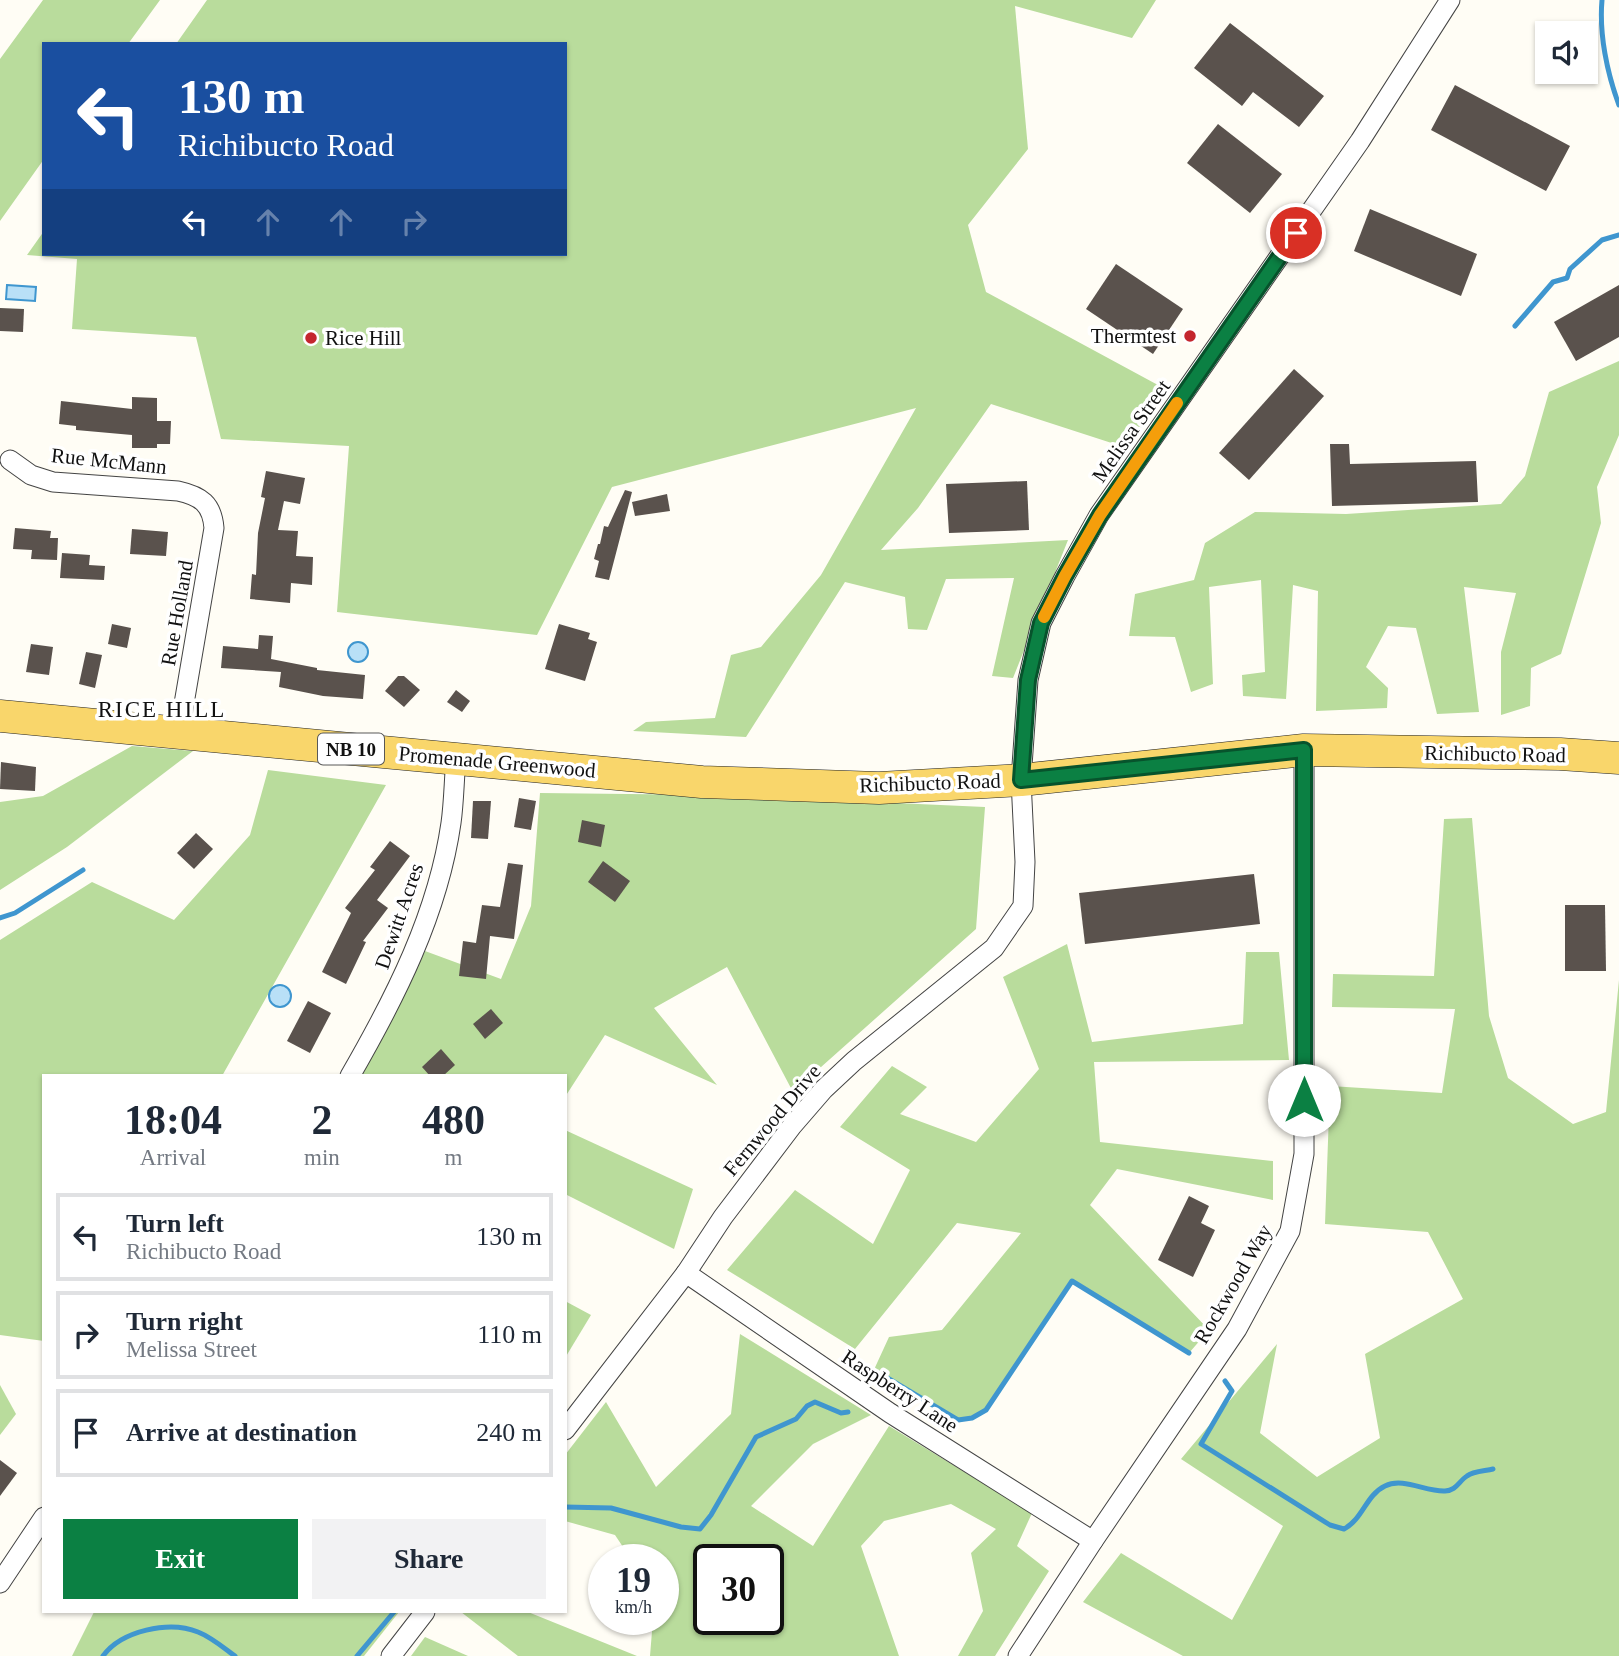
<!DOCTYPE html>
<style>
:root{--surface:#fff;--page:#f2f2f3;--text:#1f2937;--muted:#747a83;--line:#e0e1e3;--accent:#0b8043}
body{margin:0;font-family:Georgia,serif;background:var(--page);color:var(--text);height:100vh;display:flex;flex-direction:column;font-size:26px;white-space:nowrap}
*{box-sizing:border-box;margin:0}
p{font-size:23px;color:var(--muted)}
.icon{flex:none;width:38px;height:38px;fill:none;stroke:currentColor;stroke-width:2;stroke-linecap:round;stroke-linejoin:round}
.map{position:relative;flex:1;overflow:hidden}
.details{position:absolute;left:42px;top:1074px;width:525px;height:539px;display:flex;flex-direction:column;background:var(--surface);border-radius:0px;box-shadow:0 2px 5px #0004}
.details>*{flex:none}
.guide{position:absolute;left:42px;top:42px;width:525px;height:214px;border-radius:0px;box-shadow:0 2px 5px #0004;background:#1a4fa0;color:#fff;overflow:hidden}
.controls{position:absolute;left:1535px;top:21px;display:grid;gap:14px}
.controls a{display:grid;place-items:center;width:63px;height:63px;border-radius:0px;background:var(--surface);box-shadow:0 2px 5px #0004;font-size:35px}
.speed{position:absolute;left:588px;top:1544px;display:flex;gap:14px;font-size:35px;font-weight:700;text-align:center}
.speed>*{display:grid;place-content:center;width:91px;height:91px;border-radius:50%;background:var(--surface);box-shadow:0 2px 5px #0004;line-height:1}
.speed small{font-size:18px;font-weight:400}
.speed .limit{border:4px solid #111;border-radius:10px;background:#fff;color:#111}
.pin{position:absolute;display:grid;place-items:center;width:60px;height:60px;color:#fff;margin:-30px;border:4px solid #fff;border-radius:50%;box-shadow:0 2px 7px #0007}
.me{position:absolute;width:77px;margin:-38px;rotate:0deg;stroke-linejoin:round;filter:drop-shadow(0 0 5px #0008)}
.turn{display:flex;align-items:center;gap:24px;height:147px;padding:0 21px;font-size:32px}
.turn .icon{width:91px;height:91px;stroke-width:2.5}
.turn b{display:block;font-size:49px;line-height:60px}
.lanes{display:flex;align-items:center;height:66px;padding:0 21px;background:#0003;justify-content:center;gap:35px;direction:ltr}
.lanes .off{opacity:.35}
.eta{display:flex;justify-content:space-evenly;align-items:center;height:119px;text-align:center}
.eta b{font-size:42px;font-weight:600;line-height:49px}
.cta{display:flex;gap:14px;margin-top:auto;padding:14px 21px}
.cta a{flex:1;height:80px;border-radius:0px;background:var(--accent);color:#fff;font-size:28px;font-weight:600;line-height:80px;text-align:center}
.cta a+a{background:var(--page);color:var(--text)}
ul{padding:0;list-style:none}
li{display:flex;align-items:center;gap:21px;height:88px;margin:0 14px 10px;padding:0 7px;border:4px solid var(--line);border-radius:0px}
li div{flex:1}
li b{display:block;font-size:26px}
li em{font-style:normal}
.map>svg:first-child{display:block}
.forest{fill:#b9dc9c;fill-rule:evenodd}
.water{fill:#b9e0f7;stroke:#3f96cf;stroke-width:2}
.lines{fill:none;stroke-linecap:round;stroke-linejoin:round}
.stream{stroke:#3f96cf;stroke-width:5}
.building{fill:#5a524d}
.street-casing{stroke:#444;stroke-width:21}
.primary-casing{stroke:#222;stroke-width:33}
.street{stroke:#fff;stroke-width:19}
.primary{stroke:#f9d66b;stroke-width:32}
.route-casing{stroke:#07532c;stroke-width:18}
.route{stroke:#0b8043;stroke-width:12}
.slow{stroke:#f59e0b;stroke-width:12}
.poi-dot{fill:#c4262e;stroke:#fff;stroke-width:2.5}
.labels{text-anchor:middle;dominant-baseline:central;stroke-width:7;stroke-linejoin:round;paint-order:stroke}
.shield{fill:#fff;stroke:#585858;stroke-width:2}
.shield-label{font-size:19px;font-weight:bold;fill:#111}
.poi-label{font-size:21px;fill:#111;stroke:#fff;text-anchor:end}
.street-label{font-size:21px;fill:#111;stroke:#fff}
.neighbourhood-label{font-size:23px;letter-spacing:2px;fill:#111;stroke:#fff}
</style>
<div class="map">
<svg width="1619" height="1656" viewBox="0 0 1619 1656">
<rect width="100%" height="100%" fill="#fffdf5"/>
<g class="forest">
<path d="M43 0H160L128 44H44V159L0 221V59Z"/>
<path d="M207 0H1156L1132 38 1015 6 1028 149 968 225 986 292 1169 391 1127 448 991 404 918 508 881 550 1068 540 1013 678 992 676 1014 578 946 579 927 630 908 629 905 597 845 582 746 737 633 731 646 722 715 718 731 655 761 647 821 575 916 408 612 487 537 635 337 612 349 446 221 439 196 337 72 329 77 259 27 255 44 231V254H565V44H176Z"/>
<path d="M1619 361V435L1597 487 1601 523 1561 654 1531 668 1530 706 1501 715V652L1516 593 1464 587 1479 712 1437 714 1416 628 1388 626 1366 667 1388 688 1387 708 1316 711 1318 591 1293 585 1286 699 1243 696 1242 675 1265 672 1261 580 1209 587 1213 684 1191 692 1175 637 1129 636 1135 594 1194 580 1205 543 1255 512 1346 514 1501 504 1525 476 1549 392Z"/>
<path d="M132 746 193 751 67 847 0 890V802L43 796Z"/>
<path d="M268 770 386 785 222 1076H44V1341L0 1335V940L92 882 174 920 250 835Z"/>
<path d="M540 793 715 795 985 807 976 929 793 1092 727 967 654 1008 717 1085 605 1035 565 1097V1076H360L425 951 501 979 531 906Z"/>
<path d="M1472 818 1489 1016 1508 1078 1573 1124 1606 1112 1619 980V1656H1183L1083 1602 1121 1553 1232 1620 1283 1526 1181 1459 1277 1344 1260 1433 1317 1477 1380 1438 1365 1354 1463 1299 1428 1232 1325 1224 1330 1086 1442 1093 1455 1009 1332 1007 1333 974 1434 976 1444 819Z"/>
<path d="M1067 944 1092 1042 1243 1024 1246 952H1279L1289 1060 1094 1062 1100 1142 1273 1161V1200L1117 1169 1090 1205 1209 1330 1189 1353 1072 1281 986 1410 972 1418 958 1420 885 1376 872 1374 889 1337 942 1330 1021 1233 957 1223 855 1349 727 1270 795 1190 873 1244 910 1170 840 1127 892 1066 927 1087 900 1114 976 1142 1039 1069 1003 977Z"/>
<path d="M565 1130 693 1189 674 1249 565 1194Z"/>
<path d="M565 1301 591 1315 565 1358Z"/>
<path d="M740 1334 871 1415 813 1444 751 1506 813 1546 889 1426 1032 1513 1017 1546 1049 1571 995 1656H958L983 1611 971 1553 996 1529 951 1504 884 1521 861 1546 899 1656H650L653 1619H663V1559H631L615 1535 565 1521V1455L606 1402 656 1487 731 1414ZM709 1559H768V1619H709Z"/>
<path d="M0 1385 16 1414 0 1435Z"/>
<path d="M94 1612H399L364 1656H72Z"/>
<path d="M461 1612H528L637 1656H518Z"/>
<path d="M425 1637 468 1656H411Z"/>
</g>
<g class="water">
<path d="M7 285 36 287 35 301 6 299Z"/>
<circle cx="358" cy="652" r="10"/>
<circle cx="280" cy="996" r="11"/>
</g>
<g class="lines">
<g class="stream">
<path d="M1602 0C1599 34 1607 73 1619 105"/>
<path d="M1515 326 1553 282 1567 278 1570 269 1602 240 1619 235"/>
<path d="M0 918 15 913 83 870"/>
<path d="M872 1374 884 1376 958 1420 972 1418 986 1410 1072 1281 1189 1353"/>
<path d="M1225 1381 1232 1391 1201 1444 1330 1525 1344 1529C1363 1519 1366 1495 1385 1486 1403 1477 1426 1492 1445 1491 1456 1491 1459 1481 1467 1476 1473 1471 1485 1471 1493 1469"/>
<path d="M565 1507 611 1508 681 1527 700 1529 711 1515 756 1437 796 1419 807 1406 815 1402 841 1413 848 1412"/>
<path d="M103 1656C121 1631 169 1620 198 1632 211 1637 224 1648 235 1656"/>
<path d="M357 1656 394 1612"/>
</g>
</g>
<g class="building">
<path d="M1230 23 1324 96 1299 127 1253 92 1242 106 1194 68Z"/>
<path d="M1455 85 1570 146 1546 191 1431 130Z"/>
<path d="M1218 124 1282 174 1250 213 1187 163Z"/>
<path d="M1370 209 1477 254 1461 296 1354 251Z"/>
<path d="M1116 264 1183 309 1153 354 1086 309Z"/>
<path d="M1619 285V337L1576 361 1554 322Z"/>
<path d="M0 308 24 309 23 332 0 331Z"/>
<path d="M1294 369 1324 396 1249 480 1219 453Z"/>
<path d="M132 397 157 398V421H171L170 444H157V448H132V435L76 430V426L59 424 61 401 132 409Z"/>
<path d="M1330 444H1349L1350 464 1476 461 1478 502 1332 506Z"/>
<path d="M266 471 305 478 300 504 284 501 278 530 298 531 296 556 313 557 312 585 291 583 290 603 250 599 252 574 256 575 258 533 265 498 261 497Z"/>
<path d="M1027 481 1029 530 949 533 946 484Z"/>
<path d="M625 490 632 492 609 580 595 577 599 561 594 559 598 544H600L604 526 608 527Z"/>
<path d="M667 494 670 511 635 516 632 502Z"/>
<path d="M15 528 51 531 50 538H58L57 560 31 559 32 550 13 549Z"/>
<path d="M132 529 168 532 166 556 130 554Z"/>
<path d="M62 553 90 555 89 565 105 566 104 580 60 578Z"/>
<path d="M112 624 131 628 127 648 108 644Z"/>
<path d="M559 624 590 633 588 639 597 642 585 681 545 669Z"/>
<path d="M259 635 273 636 271 659 317 668V670L365 675 363 699 323 696 279 687 281 672 221 668 223 646 258 649Z"/>
<path d="M31 644 53 647 49 675 26 672Z"/>
<path d="M86 652 102 655 95 688 79 684Z"/>
<path d="M398 676H404L420 690 404 707 385 691Z"/>
<path d="M456 690 470 701 462 712 447 702Z"/>
<path d="M1 762 36 767 35 791 0 789Z"/>
<path d="M519 798 536 801 531 830 514 827Z"/>
<path d="M473 801H491L488 839 471 838Z"/>
<path d="M582 820 605 825 601 847 578 842Z"/>
<path d="M196 833 213 849 194 869 177 853Z"/>
<path d="M390 841 410 856 377 900 388 908 363 941 366 942 346 984 322 972 351 913 345 908 375 870 370 867Z"/>
<path d="M603 861 630 881 615 902 588 882Z"/>
<path d="M508 863 523 865 514 939 490 936 486 979 459 976 463 941 476 943 482 905 500 907Z"/>
<path d="M1254 874 1260 924 1085 944 1079 893Z"/>
<path d="M1565 905H1605L1606 971H1565Z"/>
<path d="M308 1001 331 1013 310 1053 287 1041Z"/>
<path d="M491 1009 503 1023 485 1039 473 1024Z"/>
<path d="M441 1049 455 1065 443 1076H430L422 1067Z"/>
<path d="M1189 1196 1209 1206 1201 1223 1215 1230 1193 1277 1158 1260Z"/>
<path d="M0 1460 17 1473 0 1496Z"/>
</g>
<g class="lines">
<defs>
<g id="street">
<path d="M10 460 31 475 53 482 178 491C201 496 212 504 214 528L179 733"/>
<path d="M350 1076C395 998 438 914 451 823 454 802 454 780 456 759"/>
<path d="M686 1273 890 1413 1093 1541"/>
<path d="M565 1430 686 1273 723 1217 792 1126 824 1089 854 1061 994 948 1023 906 1025 862 1021 780 1028 680 1041 623 1065 576 1099 515 1360 141 1450 0"/>
<path d="M0 1583 44 1517"/>
<path d="M391 1656 425 1612"/>
<path d="M1018 1656 1093 1541 1237 1329 1290 1231 1304 1154V750"/>
</g>
<path id="primary" d="M0 716 702 782 879 788 1021 780 1304 750 1560 754 1619 758"/>
</defs>
<use href="#street" class="street-casing"/>
<use href="#primary" class="primary-casing"/>
<use href="#street" class="street"/>
<use href="#primary" class="primary"/>
</g>
<g class="lines">
<defs>
<path id="route" d="M1296 233 1100 515 1065 576 1041 623 1028 680 1021 780 1304 750V1100"/>
</defs>
<use href="#route" class="route-casing"/>
<use href="#route" class="route"/>
<path class="slow" d="M1044 617 1065 576 1100 515 1177 403"/>
</g>
<g class="poi-dot">
<circle cx="1190" cy="336" r="7"/>
<circle cx="311" cy="338" r="7"/>
</g>
<g class="labels">
<rect class="shield" x="318" y="733.5" width="66" height="31" rx="5"/>
<g class="shield-label">
<text x="351" y="749">NB 10</text>
</g>
<g class="poi-label">
<text x="1176" y="336">Thermtest</text>
<text x="325" y="338" text-anchor="start">Rice Hill</text>
</g>
<g class="street-label">
<text transform="translate(1131 431) rotate(-55)">Melissa Street</text>
<text transform="translate(109 461) rotate(6)">Rue McMann</text>
<text transform="translate(177 613) rotate(-80)">Rue Holland</text>
<text transform="translate(1495 754) rotate(1)">Richibucto Road</text>
<text transform="translate(497 762) rotate(5)">Promenade Greenwood</text>
<text transform="translate(930 783) rotate(-2)">Richibucto Road</text>
<text transform="translate(399 916) rotate(-71)">Dewitt Acres</text>
<text transform="translate(772 1120) rotate(-50)">Fernwood Drive</text>
<text transform="translate(1233 1284) rotate(-60)">Rockwood Way</text>
<text transform="translate(900 1391) rotate(33)">Raspberry Lane</text>
</g>
<g class="neighbourhood-label">
<text x="162" y="709">RICE HILL</text>
</g>
</g>
</svg>
<div class="controls">
<a><svg class="icon" aria-label="sound" viewBox="0 0 24 24"><path d="M4 9h4l5-4v14l-5-4H4zM17 9q2 3 0 6"/></svg></a>
</div>
<div class="speed"><div>19<small>km/h</small></div><div class="limit">30</div></div>
<div class="pin" style="left:1296px;top:233px;background:#d93025"><svg class="icon" aria-label="arrive" viewBox="0 0 24 24"><path d="M6 21V4h12l-3 4 3 4H6"/></svg></div>
<svg class="me" style="left:1304px;top:1100px" viewBox="-20 -20 40 40"><circle r="19" fill="#fff"/><path d="M0-13L10 11 0 6-10 11z" fill="#0b8043"/></svg>
<div class="guide">
<div class="turn"><svg class="icon" aria-label="left" viewBox="0 0 24 24"><path d="M17 20v-9H6M10 6l-5 5 5 5"/></svg><div><b>130 m</b>Richibucto Road</div></div>
<div class="lanes"><svg class="icon" aria-label="left" viewBox="0 0 24 24"><path d="M17 20v-9H6M10 6l-5 5 5 5"/></svg><svg class="icon off" aria-label="ahead" viewBox="0 0 24 24"><path d="M12 20V5M6 11l6-6 6 6"/></svg><svg class="icon off" aria-label="ahead" viewBox="0 0 24 24"><path d="M12 20V5M6 11l6-6 6 6"/></svg><svg class="icon off" aria-label="right" viewBox="0 0 24 24"><path d="M7 20v-9h11M14 6l5 5-5 5"/></svg></div>
</div>
<section class="details">
<div class="eta">
<div><b>18:04</b><p>Arrival</p></div>
<div><b>2</b><p>min</p></div>
<div><b>480</b><p>m</p></div>
</div>
<ul>
<li><svg class="icon" aria-label="left" viewBox="0 0 24 24"><path d="M17 20v-9H6M10 6l-5 5 5 5"/></svg><div><b>Turn left</b><p>Richibucto Road</p></div><em>130 m</em></li>
<li><svg class="icon" aria-label="right" viewBox="0 0 24 24"><path d="M7 20v-9h11M14 6l5 5-5 5"/></svg><div><b>Turn right</b><p>Melissa Street</p></div><em>110 m</em></li>
<li><svg class="icon" aria-label="arrive" viewBox="0 0 24 24"><path d="M6 21V4h12l-3 4 3 4H6"/></svg><div><b>Arrive at destination</b></div><em>240 m</em></li>
</ul>
<div class="cta"><a>Exit</a><a>Share</a></div>
</section>
</div>
